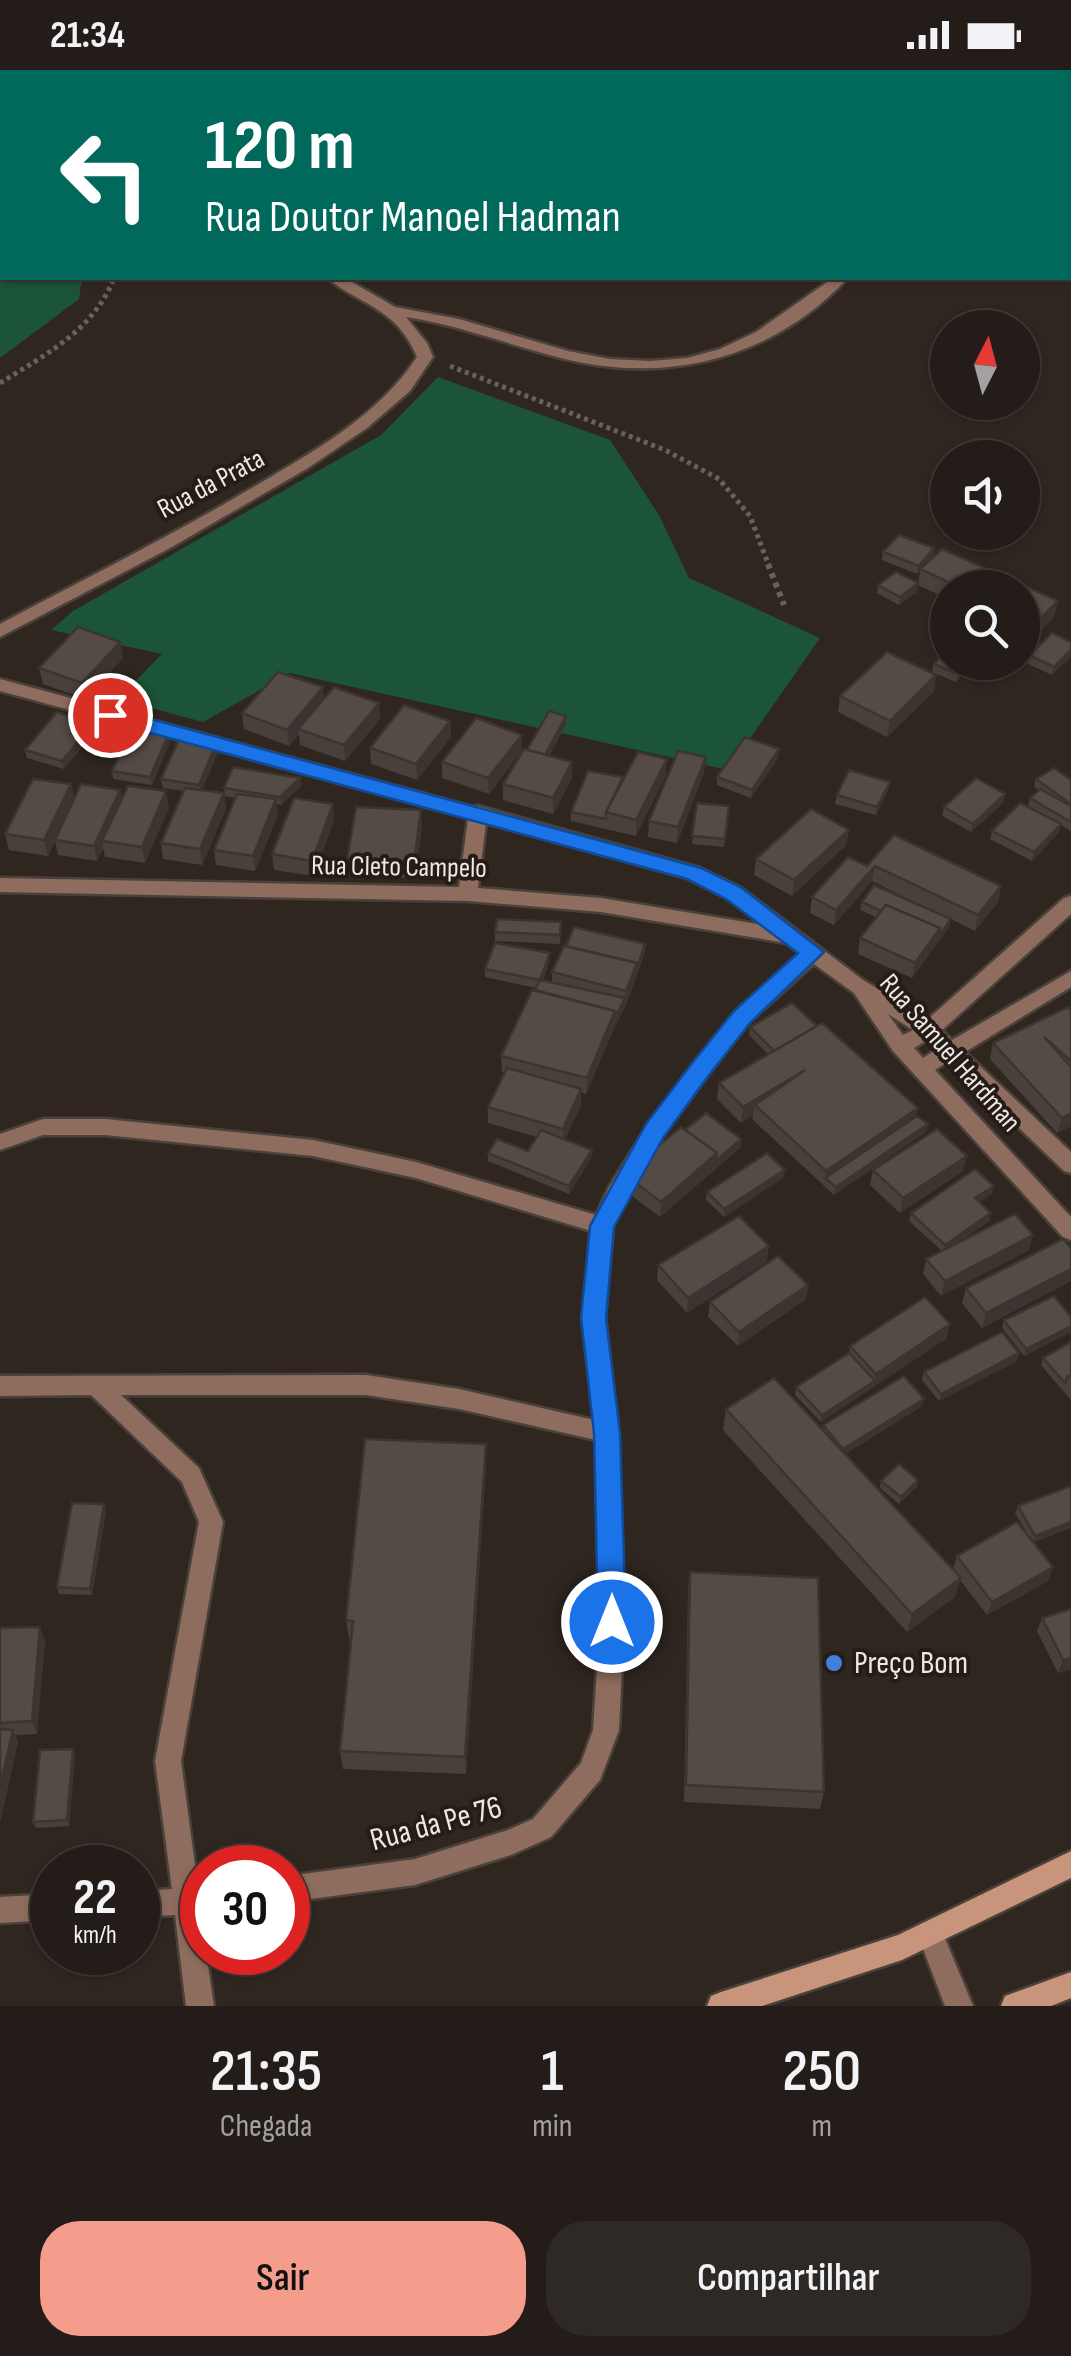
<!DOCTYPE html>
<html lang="pt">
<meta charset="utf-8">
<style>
:root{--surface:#231c18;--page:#2f2925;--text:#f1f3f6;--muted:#a3a1a2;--line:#403a37;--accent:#f49d8c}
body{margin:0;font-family:"Sofia Sans Condensed",sans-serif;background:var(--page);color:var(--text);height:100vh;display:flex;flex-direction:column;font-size:38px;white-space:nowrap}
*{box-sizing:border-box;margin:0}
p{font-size:32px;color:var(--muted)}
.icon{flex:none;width:55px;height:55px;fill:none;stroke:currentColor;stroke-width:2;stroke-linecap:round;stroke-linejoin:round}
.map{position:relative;height:1936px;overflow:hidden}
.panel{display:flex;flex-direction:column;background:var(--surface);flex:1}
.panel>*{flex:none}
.top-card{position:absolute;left:0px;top:0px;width:1072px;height:210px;box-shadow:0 2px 8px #0004,0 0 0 2px var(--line);background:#00695c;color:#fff;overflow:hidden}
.needle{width:65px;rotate:6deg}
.buttons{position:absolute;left:930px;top:240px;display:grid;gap:20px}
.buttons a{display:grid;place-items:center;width:110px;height:110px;border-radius:50%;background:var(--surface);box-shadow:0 2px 8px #0004,0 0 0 2px var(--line);font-size:50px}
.speed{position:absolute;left:30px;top:1775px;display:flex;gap:20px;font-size:50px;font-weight:700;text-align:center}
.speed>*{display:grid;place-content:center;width:130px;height:130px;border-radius:50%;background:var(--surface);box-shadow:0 2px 8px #0004,0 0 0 2px var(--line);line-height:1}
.speed small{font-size:25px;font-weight:400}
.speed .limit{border:15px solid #d22;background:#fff;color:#111}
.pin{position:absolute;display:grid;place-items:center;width:85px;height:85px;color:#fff;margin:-42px;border:5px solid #fff;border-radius:50%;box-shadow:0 2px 10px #0007}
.me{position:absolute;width:110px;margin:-55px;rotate:0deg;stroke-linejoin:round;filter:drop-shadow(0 0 8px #0008)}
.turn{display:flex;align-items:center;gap:35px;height:210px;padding:0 40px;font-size:45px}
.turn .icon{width:130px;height:130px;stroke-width:2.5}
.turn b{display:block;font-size:70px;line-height:85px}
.eta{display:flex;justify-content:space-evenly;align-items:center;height:170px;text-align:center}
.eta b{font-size:60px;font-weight:600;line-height:70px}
.button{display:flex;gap:20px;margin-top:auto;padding:20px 40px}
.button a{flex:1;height:115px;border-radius:40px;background:var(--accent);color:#111;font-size:40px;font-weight:600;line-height:115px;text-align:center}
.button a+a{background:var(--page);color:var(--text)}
.status{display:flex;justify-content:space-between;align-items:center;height:70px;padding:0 50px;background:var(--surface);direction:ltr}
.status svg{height:28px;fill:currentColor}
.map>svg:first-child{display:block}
.green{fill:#1b5438}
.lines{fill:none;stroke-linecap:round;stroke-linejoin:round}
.stream{fill:#1b4760;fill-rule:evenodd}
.street-casing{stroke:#4a413b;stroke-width:5}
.secondary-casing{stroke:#4a413b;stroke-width:5}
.path-far1{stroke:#69615c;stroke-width:5;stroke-dasharray:4 4;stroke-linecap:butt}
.path{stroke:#69615c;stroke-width:6;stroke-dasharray:5 5;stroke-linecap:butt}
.street{fill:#8e6d5e;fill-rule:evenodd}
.secondary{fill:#c8947b;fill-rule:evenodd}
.wall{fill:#49403b}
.shaded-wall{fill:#3c3430}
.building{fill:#554b45;stroke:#3c3430;stroke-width:2.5}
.route{fill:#1a73e8;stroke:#114b97;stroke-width:2.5}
.shop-dot{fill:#3f7fe0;stroke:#251c17;stroke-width:4}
.labels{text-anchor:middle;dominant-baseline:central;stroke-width:8;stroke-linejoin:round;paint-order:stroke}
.street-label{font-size:28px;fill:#eee8e4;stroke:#251c17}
.near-poi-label{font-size:32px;fill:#eee8e4;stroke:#251c17;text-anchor:start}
.near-street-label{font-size:32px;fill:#eee8e4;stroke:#251c17}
</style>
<div class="status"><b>21:34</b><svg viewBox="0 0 49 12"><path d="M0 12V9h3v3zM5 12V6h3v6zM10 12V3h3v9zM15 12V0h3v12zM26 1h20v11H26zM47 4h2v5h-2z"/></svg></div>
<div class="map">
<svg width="1071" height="1936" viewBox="0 0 1071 1936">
<rect width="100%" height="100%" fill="#2f2620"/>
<g class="green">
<path d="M0 57 2 208H82L79 229 0 288Z"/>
<path d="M438 307 610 370 659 445 689 508 820 568 728 700 290 603 203 652 118 629 162 584 51 560 73 541 381 365Z"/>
</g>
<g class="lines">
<g class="stream">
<path d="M110 0H121L119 2H109Z"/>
<path d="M2 77V83L0 84V78Z"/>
</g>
<defs>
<g id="street">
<rect x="1070" y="130" width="1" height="8"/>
<path d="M327 208H345L395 237 459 249 568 281 610 289 650 291 687 288 720 279 756 262 833 208H848C772 289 667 315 561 288 509 275 459 255 406 247L427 273 433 287 410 321 367 358 308 398 170 478 0 567V554C86 508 173 465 257 415 316 380 379 345 417 287 396 237 363 237 327 208Z"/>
<path d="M0 609 473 737 478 736 700 798 741 818 863 910 928 949 1064 828 1071 826V844L942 960 952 970 1071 901V917L965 982 1071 1082V1103L1064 1101 949 991 935 1000 1071 1147V1170L1063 1167 893 981 854 923 814 894 749 952 708 1005 662 1067 625 1126 613 1156 605 1247 618 1363 624 1552 619 1660 600 1710 551 1767 511 1785 415 1815 288 1832V1806L415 1789 508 1760 533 1749 581 1693 593 1660 600 1552 596 1370 459 1339 366 1325H121L199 1398 223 1452 181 1691 198 1818H202V1882H206L214 1936H186L175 1845 138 1847V1821L172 1819 155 1691 199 1452 182 1412 91 1325 0 1326V1306L366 1305 459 1319 594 1350 583 1247 591 1161 416 1108 313 1086 105 1065H43L0 1080V1064L43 1049H105L313 1070 416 1092 596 1145 609 1117 648 1055 694 993 735 942 800 883 786 873 601 842 468 831 0 822V808L459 817 468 748 0 621ZM486 753 687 808 727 828 763 855 601 828 478 818ZM888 944 913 960 903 965ZM927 970 937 979 923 988 914 978Z"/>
<path d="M52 1824V1850L0 1853V1827Z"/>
<path d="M930 1850 939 1854 973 1936H945L917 1863 921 1854Z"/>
</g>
<g id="secondary">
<path d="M1071 1781V1808L902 1890 762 1936H707L711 1926 721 1922 898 1865Z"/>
<path d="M1071 1902V1928L1051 1936H1001L1005 1926Z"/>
</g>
</defs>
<use href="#street" class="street-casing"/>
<use href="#secondary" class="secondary-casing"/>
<g class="path-far1">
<path d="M450 296 665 380 719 409 750 446 769 496"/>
<path d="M0 313C45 285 94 260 114 208"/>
</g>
<path class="path" d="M768 494 784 535"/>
<use href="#street" class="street"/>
<use href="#secondary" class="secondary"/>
</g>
<g class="wall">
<path d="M899 465 934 478 933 487 928 492 942 479 1058 531 1054 547 1033 568 1022 563V518H948V529L918 515 920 501 917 504 882 490 883 482Z"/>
<path d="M878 515 917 522 899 535 877 523Z"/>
<path d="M120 572 123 588 85 629 43 614 39 598Z"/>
<path d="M1071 572 1052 605 1028 594 1029 585Z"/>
<path d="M973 592 956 612 932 602 934 594Z"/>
<path d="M936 605 934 621 887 667 838 642 840 626Z"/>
<path d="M324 630 380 649 345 691 300 675 299 664 289 676 244 659 242 643Z"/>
<path d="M566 646V654L549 686 572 692V708L553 744 503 730V714L527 680Z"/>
<path d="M450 651 451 667 417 710 371 694 370 678Z"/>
<path d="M93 653 95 661 64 699 27 688 25 680Z"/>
<path d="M522 665V681L489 724 442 708V692Z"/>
<path d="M168 666 169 674 152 715 113 709 112 701Z"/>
<path d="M779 679 778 688 751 728 717 715V707Z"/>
<path d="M218 682 202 720 224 723 226 739 202 795 163 789 161 773 184 721 163 718 161 709Z"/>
<path d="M704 703 677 773 648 767 649 751Z"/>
<path d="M666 705 636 766 571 751V742L622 712Z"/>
<path d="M300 708 301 716 281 735 276 734 278 745 255 801 216 795 214 780 235 728 225 726 224 718Z"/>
<path d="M1036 709 1071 710V761L1061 755 1059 762 1032 791 990 769 992 761 1046 746 1028 736 1030 728 1039 720 1034 717Z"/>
<path d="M890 712 888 720 876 745 835 734 837 725Z"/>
<path d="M71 714 74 728 122 729 169 737 145 793 105 787 103 778 97 791 58 785 55 771 48 786 9 780 5 764Z"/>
<path d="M1005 724 1003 733 971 762 942 746 944 737Z"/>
<path d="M697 733 729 736 724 777 692 774Z"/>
<path d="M333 734 334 750 314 806 274 800 272 784Z"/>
<path d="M422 756 415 808 348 805 347 789Z"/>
<path d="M849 760 846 775 792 826 754 805 756 789Z"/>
<path d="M894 765 1001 816 998 832 975 861 951 849 949 857 912 908 858 884 860 868 876 847 860 840 862 832 947 848 872 811 834 855 810 843 812 827 867 796Z"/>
<path d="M561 852 560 874 495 871V862Z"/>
<path d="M645 874V882L625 937 615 956 586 1024 581 1022V1035L565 1069 592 1080 591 1088 569 1124 488 1091V1083L528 1081 537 1067 488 1053V1037L505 1002H502L501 986 536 918 485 907V899L549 891 543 911 552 913V902Z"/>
<path d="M1071 940V1056L1057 1063 990 989 993 973Z"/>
<path d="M750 957 917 1046 928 1054 926 1062 834 1125 753 1050V1045L741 1053 717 1029 719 1013 768 984 749 965Z"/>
<path d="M685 1060 741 1077 660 1147 624 1120V1104Z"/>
<path d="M873 1100 963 1101 900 1143 870 1115Z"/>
<path d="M784 1107 724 1147 706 1130 707 1122Z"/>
<path d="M992 1124 979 1132 991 1143 989 1151 957 1173 1033 1165 1029 1180 941 1226 923 1204 926 1189 942 1181 909 1151 911 1143Z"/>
<path d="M1071 1178V1211L982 1258 962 1233 966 1218Z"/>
<path d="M767 1191 687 1243 657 1210 658 1195Z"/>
<path d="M808 1215 806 1229 738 1276 708 1247 710 1232Z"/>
<path d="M1071 1247V1262L1024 1286 1002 1258 1004 1250Z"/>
<path d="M947 1268 821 1352 795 1325 796 1317 849 1283 850 1276Z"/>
<path d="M1071 1272V1330L1041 1295 1043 1288Z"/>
<path d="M1019 1283 1017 1291 939 1331 922 1310 924 1302Z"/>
<path d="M922 1336 845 1384 953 1500 957 1486 1030 1468 1015 1443 1018 1436 1071 1416 1033 1472 1048 1511 987 1545 960 1510 955 1527 907 1562 723 1360 726 1339 823 1360V1355Z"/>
<path d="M486 1374V1394L466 1704 343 1699 340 1681 351 1569H349L346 1550Z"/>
<path d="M881 1411 917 1417 899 1434 880 1418Z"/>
<path d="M104 1434 106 1442 92 1525 59 1524 57 1517Z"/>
<path d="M690 1502 824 1722 820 1739 684 1732 688 1521Z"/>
<path d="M1071 1539V1599L1058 1603 1037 1561 1042 1548Z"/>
<path d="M0 1558 45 1570 37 1664 15 1665 18 1672 0 1752Z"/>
<path d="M73 1679 75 1685 69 1756 36 1758 33 1752Z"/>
</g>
<g class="shaded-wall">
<path d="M934 478 933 487 917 504 919 496Z"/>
<path d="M918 513 917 522 899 535 900 527Z"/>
<path d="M1058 531 1054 547 1033 568 1037 552Z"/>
<path d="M120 572 123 588 85 629 82 613Z"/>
<path d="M1071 580V587L1052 605 1054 597Z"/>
<path d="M968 592H973L956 612 958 604Z"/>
<path d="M936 605 934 621 887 667 890 651Z"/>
<path d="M323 617 324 633 298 659 299 664 289 676 287 660Z"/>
<path d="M379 633 380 649 345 691 344 675Z"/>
<path d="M566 646V654L541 699V691Z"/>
<path d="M450 651 451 667 417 710 416 694Z"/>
<path d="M93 653 95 661 64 699 62 691Z"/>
<path d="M522 665V681L489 724 488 708Z"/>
<path d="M168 666 169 674 152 715 150 707Z"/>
<path d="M216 674 218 682 201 723 199 715Z"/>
<path d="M779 679 778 688 751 728 752 720Z"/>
<path d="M706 687 704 703 677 773 678 757Z"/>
<path d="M667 689 666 705 636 766V750Z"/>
<path d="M572 692V708L553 744V728Z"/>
<path d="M300 708 301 716 281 735 280 727Z"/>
<path d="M890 712 888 720 876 745 877 737Z"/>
<path d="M71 714 75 730 48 786 44 770Z"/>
<path d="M120 720 123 736 102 771 103 778 97 791 94 776Z"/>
<path d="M166 721 169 737 145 793 142 777Z"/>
<path d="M224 723 226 739 202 795 200 779Z"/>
<path d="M1005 724 1003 733 971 762 973 754Z"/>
<path d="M276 729 278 745 255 801 253 786Z"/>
<path d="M333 734 334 750 314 806 312 791Z"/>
<path d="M421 740 422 756 415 808 414 792Z"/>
<path d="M1061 754 1059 762 1032 791 1034 782Z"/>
<path d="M849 760 846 775 792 826 794 810Z"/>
<path d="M875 796 872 811 834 855 836 840Z"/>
<path d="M1001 816 998 832 975 861 978 845Z"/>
<path d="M951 849 949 857 912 908 915 893 940 858Z"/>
<path d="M645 874V882L636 909 625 937 615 956V948L625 928 626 921Z"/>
<path d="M550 883 549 891 540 918V910Z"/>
<path d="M615 941V956L586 1024 587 1008Z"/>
<path d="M805 1000 755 1035 753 1045 741 1053 743 1037Z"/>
<path d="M581 1019V1035L563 1074V1059Z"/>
<path d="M918 1038 915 1054 825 1108 826 1101Z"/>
<path d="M1071 1043V1056L1057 1063 1062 1048Z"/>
<path d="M928 1054 926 1062 834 1125 836 1117Z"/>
<path d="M741 1069V1077L660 1147 661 1132 717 1083Z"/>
<path d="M592 1080 591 1088 569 1124V1116Z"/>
<path d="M967 1086 963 1101 900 1143 903 1128Z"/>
<path d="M785 1100 784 1107 724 1147V1139Z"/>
<path d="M994 1116 992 1124 973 1136 975 1128Z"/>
<path d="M991 1143 989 1151 943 1183 945 1175Z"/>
<path d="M1033 1165 1029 1180 941 1226 945 1211Z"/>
<path d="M769 1176 767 1191 687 1243 688 1228Z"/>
<path d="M1071 1199V1211L982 1258 986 1243Z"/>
<path d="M808 1215 806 1229 738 1276 739 1262Z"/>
<path d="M950 1254 947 1268 821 1352 822 1345 875 1311 876 1304Z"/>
<path d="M1071 1256V1262L1024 1286 1026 1279Z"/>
<path d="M1019 1283 1017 1291 939 1331 941 1324Z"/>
<path d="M924 1329 922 1336 842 1386 843 1379Z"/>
<path d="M486 1374V1394L466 1704 465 1687Z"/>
<path d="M918 1410 917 1417 899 1434 901 1427Z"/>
<path d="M104 1434 106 1442 92 1525 90 1519Z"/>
<path d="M1071 1452V1458L1033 1473 1035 1466Z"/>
<path d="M1053 1497 1048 1511 987 1545 992 1532Z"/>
<path d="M961 1508 955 1527 907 1562 912 1544Z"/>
<path d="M40 1557 45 1570 37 1664 32 1651Z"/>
<path d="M1071 1588V1599L1058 1603 1063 1590Z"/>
<path d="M13 1660 18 1672 0 1752V1716Z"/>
<path d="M73 1679 75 1685 69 1756 67 1750Z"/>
</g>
<g class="building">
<path d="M899 465 934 478 919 496 883 482Z"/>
<path d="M942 479 1058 531 1037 552 1022 545V518H961L920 499Z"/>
<path d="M896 502 918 513 900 527 878 515Z"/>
<path d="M78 557 120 572 82 613 39 598Z"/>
<path d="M1052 563 1071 572V580L1054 597 1029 585Z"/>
<path d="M948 579V592H968L958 604 934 594Z"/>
<path d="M887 582 936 605 890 651 840 626Z"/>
<path d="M278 602 323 617 287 660 242 643Z"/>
<path d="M334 617 379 633 344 675 298 659Z"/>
<path d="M404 635 450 651 416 694 370 678Z"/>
<path d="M549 641 566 646 545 685 527 680Z"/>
<path d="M57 642 93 653 62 691 25 680Z"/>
<path d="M476 648 522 665 488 708 442 692Z"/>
<path d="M131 661 168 666 150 707 112 701Z"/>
<path d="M745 667 779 679 752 720 717 707Z"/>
<path d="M179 669 216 674 199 715 161 709Z"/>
<path d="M524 679 572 692 553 728 503 714Z"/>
<path d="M678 681 706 687 678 757 649 751Z"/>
<path d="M638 682 667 689 636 750 606 742Z"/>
<path d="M233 697 300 708 280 727 224 718Z"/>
<path d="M1054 698 1071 710V734L1036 709Z"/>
<path d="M849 700 890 712 877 737 837 725Z"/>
<path d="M588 701 623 707 606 742V749L571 742Z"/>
<path d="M976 708 1005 724 973 754 944 737Z"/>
<path d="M33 709 71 714 44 770 5 764Z"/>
<path d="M81 714 120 720 94 776 55 770Z"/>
<path d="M128 716 166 721 142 777 102 771Z"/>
<path d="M185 718 224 723 200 779 161 773Z"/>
<path d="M1040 719 1071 736V752L1030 728Z"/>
<path d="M237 724 276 729 253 786 214 780Z"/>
<path d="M294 728 333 734 312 791 272 784Z"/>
<path d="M697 733 729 736 725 769 692 766Z"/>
<path d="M1020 733 1061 754 1034 782 992 761Z"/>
<path d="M356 737 421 740 414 792 347 789Z"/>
<path d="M811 739 849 760 794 810 756 789Z"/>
<path d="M894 765 1001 816 978 845 875 796 836 840 812 827 848 787 867 796Z"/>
<path d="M874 815 951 849 939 866 940 858 886 835 881 841 862 832Z"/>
<path d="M886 835 940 858 915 893 860 868Z"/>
<path d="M497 849 561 852 560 865 495 862Z"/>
<path d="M574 857 645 874 636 901 637 893 566 876Z"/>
<path d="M495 873 550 883 540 910 485 899Z"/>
<path d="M564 876 637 893 626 921 552 902Z"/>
<path d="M540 910 625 928 615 948V941L535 920Z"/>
<path d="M532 920 615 941 587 1008 501 986Z"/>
<path d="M792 933 817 956 774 981 750 957Z"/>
<path d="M1068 937 1071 940V991L1044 967 1071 997V1043L1062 1048 993 973Z"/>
<path d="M822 953 918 1038 826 1101 755 1035 805 1000 743 1037 719 1013Z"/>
<path d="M507 998 581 1019 563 1059 488 1037Z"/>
<path d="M706 1043 741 1069 716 1091 717 1083 685 1060Z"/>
<path d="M917 1046 928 1054 836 1117 825 1108Z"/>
<path d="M681 1057 717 1083 661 1132 624 1104Z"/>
<path d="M937 1059 967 1086 903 1128 873 1100Z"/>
<path d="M541 1060 592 1080 569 1116 488 1083 497 1069 528 1081Z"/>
<path d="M767 1083 785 1100 724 1139 707 1122Z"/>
<path d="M975 1099 994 1116 975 1128 991 1143 945 1175 911 1143Z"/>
<path d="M1015 1144 1033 1165 945 1211 926 1189Z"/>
<path d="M739 1146 769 1176 688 1228 658 1195Z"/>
<path d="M1063 1169 1071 1178V1199L986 1243 966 1218Z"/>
<path d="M778 1186 808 1215 739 1262 710 1232Z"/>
<path d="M1054 1226 1071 1247V1256L1026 1279 1004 1250Z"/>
<path d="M925 1227 950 1254 876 1304 850 1276Z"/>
<path d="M1002 1262 1019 1283 941 1324 924 1302Z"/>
<path d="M1071 1272V1305L1068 1306 1065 1313 1043 1288Z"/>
<path d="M849 1283 875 1311 822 1345 796 1317Z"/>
<path d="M904 1306 924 1329 843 1379 823 1355Z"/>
<path d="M774 1308 961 1508 912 1544 726 1339Z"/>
<path d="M365 1369 486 1374 465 1687 340 1681 353 1551 346 1550Z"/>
<path d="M899 1394 918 1410 901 1427 881 1411Z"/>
<path d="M1071 1416V1452L1035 1466 1018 1436Z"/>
<path d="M72 1433 104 1434 90 1519 57 1517Z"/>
<path d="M1017 1452 1053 1497 992 1532 957 1486Z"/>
<path d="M690 1502 818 1508 824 1722 686 1715Z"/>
<path d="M1071 1539V1588L1063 1590 1042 1548Z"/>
<path d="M40 1557 32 1651 0 1653V1558Z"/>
<path d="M0 1659 13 1660 0 1716Z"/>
<path d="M73 1679 67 1750 33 1752 40 1680Z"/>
</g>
<path class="route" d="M110 638 701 798 742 818 824 882 750 953 709 1005 663 1068 614 1157 606 1248 620 1363 626 1552 622 1561 612 1565 602 1561 598 1552 594 1363 581 1248 590 1156 646 1054 693 992 734 941 798 883 726 829 687 809 103 650V640Z"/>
<circle class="shop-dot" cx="834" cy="1593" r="10"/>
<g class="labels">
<g class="street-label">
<text transform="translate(211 414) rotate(-28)">Rua da Prata</text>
<text transform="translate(399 797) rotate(1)">Rua Cleto Campelo</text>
<text transform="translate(950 983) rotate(49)">Rua Samuel Hardman</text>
</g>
<g class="near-poi-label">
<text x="854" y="1593">Preço Bom</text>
</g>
<g class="near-street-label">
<text transform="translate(436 1754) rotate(-15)">Rua da Pe 76</text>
</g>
</g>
</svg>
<div class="buttons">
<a><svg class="needle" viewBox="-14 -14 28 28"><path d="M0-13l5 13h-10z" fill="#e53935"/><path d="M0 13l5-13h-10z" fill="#a3a1a2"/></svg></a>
<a><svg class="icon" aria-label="sound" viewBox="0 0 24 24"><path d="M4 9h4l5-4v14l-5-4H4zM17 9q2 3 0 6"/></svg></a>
<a><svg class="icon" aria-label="search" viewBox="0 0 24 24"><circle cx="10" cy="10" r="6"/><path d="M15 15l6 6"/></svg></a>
</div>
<div class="speed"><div>22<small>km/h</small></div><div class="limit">30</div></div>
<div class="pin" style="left:110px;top:645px;background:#d93025"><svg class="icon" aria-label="arrive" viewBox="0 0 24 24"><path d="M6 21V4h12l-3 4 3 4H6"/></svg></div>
<svg class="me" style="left:612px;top:1552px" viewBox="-20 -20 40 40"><circle r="17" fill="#1a73e8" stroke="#fff" stroke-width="3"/><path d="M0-11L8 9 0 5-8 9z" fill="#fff"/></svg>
<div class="top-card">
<div class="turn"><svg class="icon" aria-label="left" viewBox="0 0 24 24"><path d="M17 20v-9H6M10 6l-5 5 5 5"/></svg><div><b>120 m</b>Rua Doutor Manoel Hadman</div></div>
</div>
</div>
<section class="panel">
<div class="eta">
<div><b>21:35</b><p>Chegada</p></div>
<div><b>1</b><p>min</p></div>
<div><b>250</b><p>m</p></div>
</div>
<div class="button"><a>Sair</a><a>Compartilhar</a></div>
</section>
